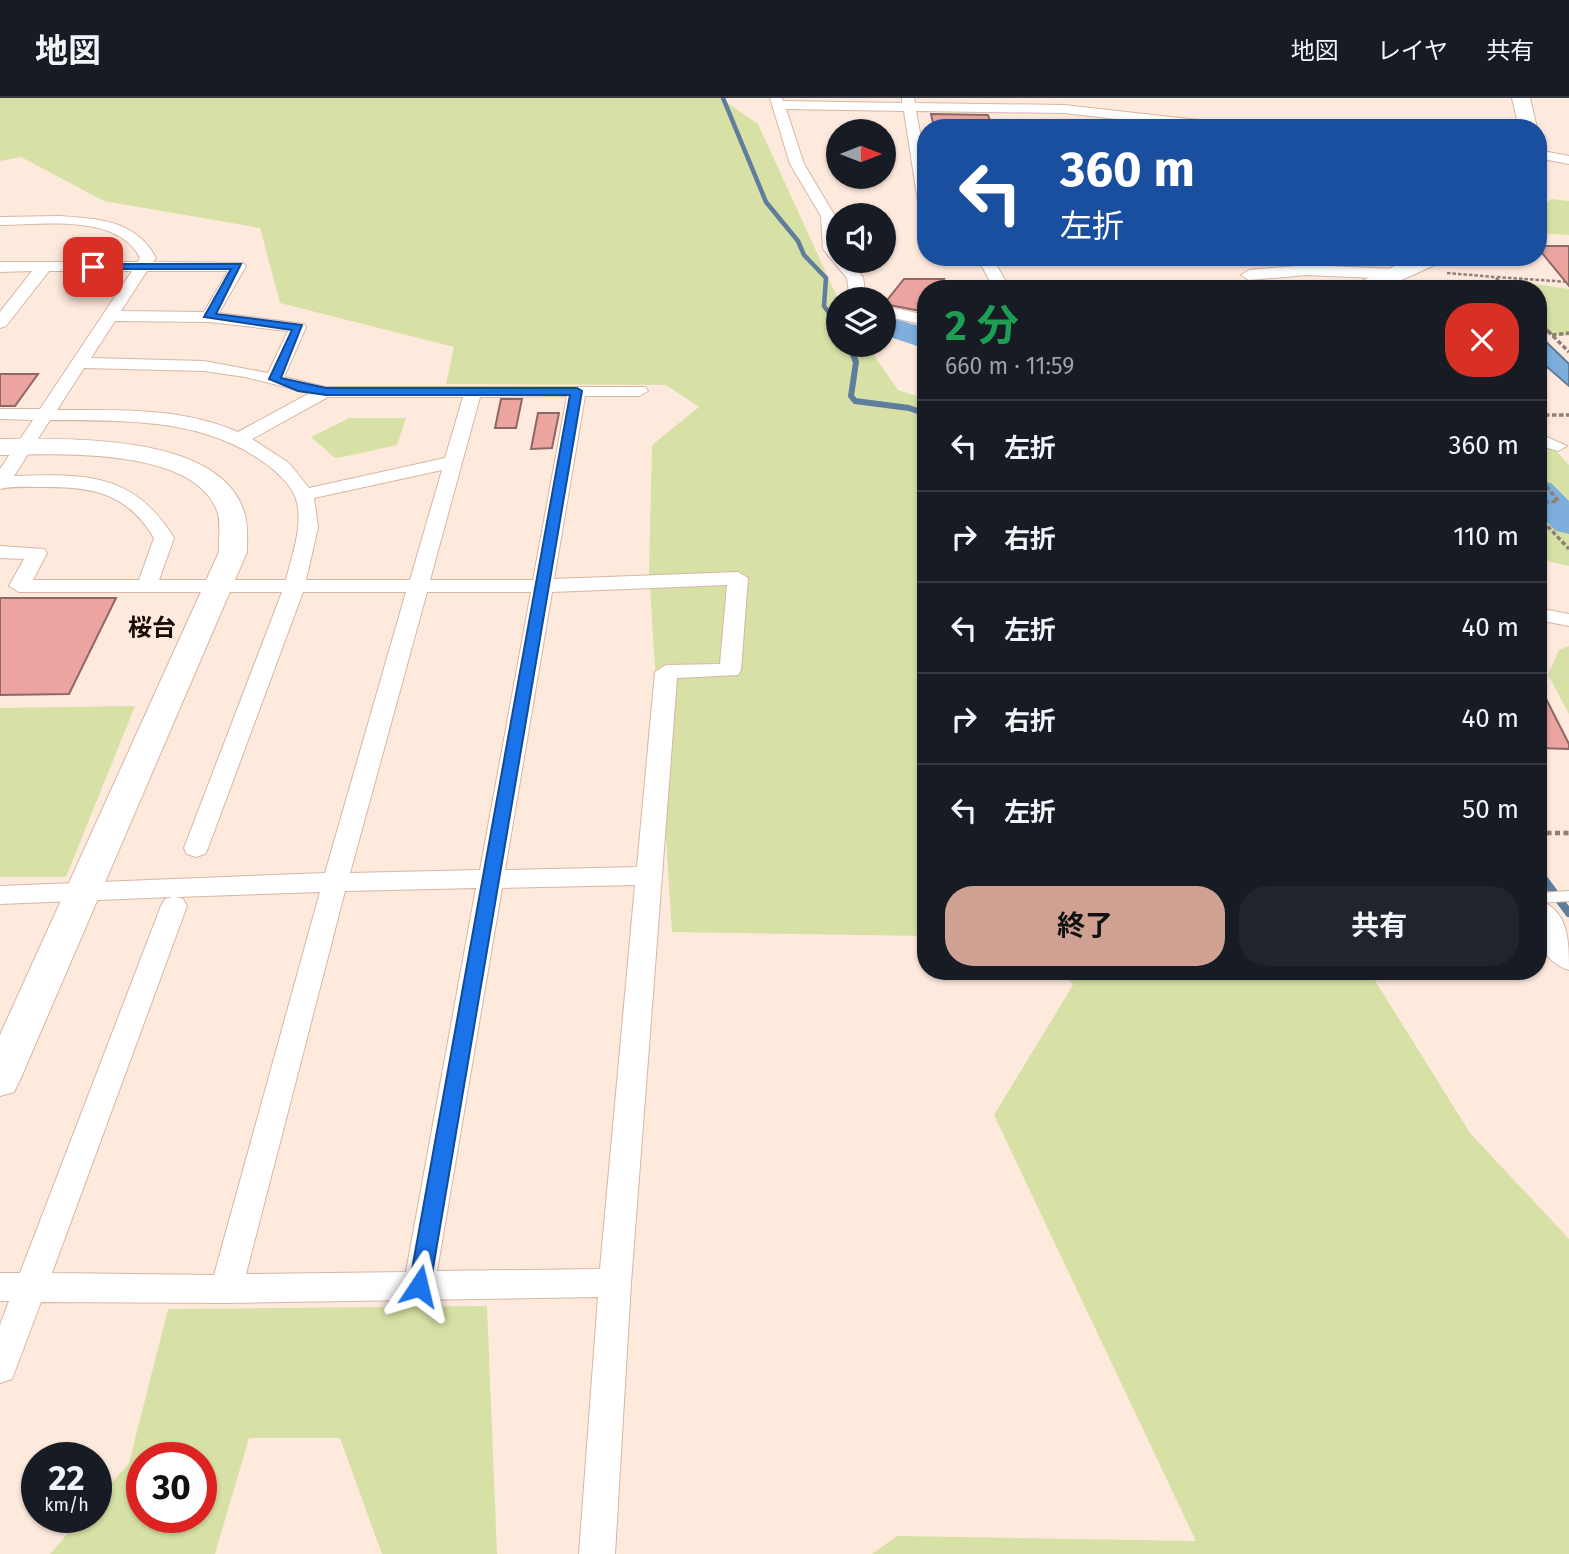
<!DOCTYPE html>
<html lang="ja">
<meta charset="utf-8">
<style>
:root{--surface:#171b24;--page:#20242c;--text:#f1f3f6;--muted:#9ea1a6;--line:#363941;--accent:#cea193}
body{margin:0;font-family:"Fira Sans","Noto Sans JP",sans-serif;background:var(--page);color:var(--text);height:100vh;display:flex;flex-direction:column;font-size:26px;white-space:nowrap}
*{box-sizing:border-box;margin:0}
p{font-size:23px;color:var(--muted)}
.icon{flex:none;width:38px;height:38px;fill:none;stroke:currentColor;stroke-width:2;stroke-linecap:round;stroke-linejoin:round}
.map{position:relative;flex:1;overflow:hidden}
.panel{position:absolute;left:917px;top:182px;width:630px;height:700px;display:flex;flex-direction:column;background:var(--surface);border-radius:28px;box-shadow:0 2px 5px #0004}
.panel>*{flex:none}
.guide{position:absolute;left:917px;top:21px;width:630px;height:147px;border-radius:28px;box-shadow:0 2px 5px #0004;background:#1a4fa0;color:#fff;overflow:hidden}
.needle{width:46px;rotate:90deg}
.fabs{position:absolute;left:826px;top:21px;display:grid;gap:14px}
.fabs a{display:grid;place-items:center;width:70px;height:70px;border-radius:50%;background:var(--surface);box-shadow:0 2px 5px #0004;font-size:35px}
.speed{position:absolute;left:21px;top:1344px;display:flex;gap:14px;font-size:35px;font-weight:700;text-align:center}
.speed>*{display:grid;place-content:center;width:91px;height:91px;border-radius:50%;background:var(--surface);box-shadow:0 2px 5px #0004;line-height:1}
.speed small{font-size:18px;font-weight:400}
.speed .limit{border:10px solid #d22;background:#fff;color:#111}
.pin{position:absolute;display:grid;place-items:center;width:60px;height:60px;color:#fff;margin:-30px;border-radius:14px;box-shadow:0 4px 10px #0006}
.me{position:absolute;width:77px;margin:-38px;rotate:10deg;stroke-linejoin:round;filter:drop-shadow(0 0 5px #0008)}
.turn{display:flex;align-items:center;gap:24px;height:147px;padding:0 28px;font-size:32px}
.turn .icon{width:91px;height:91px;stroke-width:2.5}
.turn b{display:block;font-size:49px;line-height:60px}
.round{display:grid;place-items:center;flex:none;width:74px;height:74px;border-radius:28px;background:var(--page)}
.summary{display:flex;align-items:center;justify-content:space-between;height:119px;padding:0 28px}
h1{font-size:42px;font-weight:700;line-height:52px;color:#1e9e55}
.action{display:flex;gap:14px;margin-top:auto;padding:14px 28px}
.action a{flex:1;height:80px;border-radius:28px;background:var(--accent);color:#111;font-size:28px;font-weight:700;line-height:80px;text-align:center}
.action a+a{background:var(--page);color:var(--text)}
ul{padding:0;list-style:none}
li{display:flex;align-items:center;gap:21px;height:91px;padding:0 28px;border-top:2px solid var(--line)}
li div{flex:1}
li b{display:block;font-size:26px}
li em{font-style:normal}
header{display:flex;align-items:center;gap:42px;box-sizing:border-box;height:98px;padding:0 35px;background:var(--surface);border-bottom:2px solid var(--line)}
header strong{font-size:33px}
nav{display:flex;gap:38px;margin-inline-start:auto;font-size:24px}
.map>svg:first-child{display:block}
.green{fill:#d7e1a5;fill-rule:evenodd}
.water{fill:#7daedc;stroke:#5f7d9c;stroke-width:2}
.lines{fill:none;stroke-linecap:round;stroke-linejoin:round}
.stream-far2{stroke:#5f7d9c;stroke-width:4.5}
.stream-far1{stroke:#5f7d9c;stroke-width:6}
.stream{stroke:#5f7d9c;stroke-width:8}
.river{fill:#7daedc;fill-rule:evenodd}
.building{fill:#eba49f;stroke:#8d6866;stroke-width:2}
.lane-casing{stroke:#d8b6a4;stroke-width:2}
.street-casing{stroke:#d8b6a4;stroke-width:2}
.secondary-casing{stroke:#d8b6a4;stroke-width:2}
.path-far2{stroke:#8f7f76;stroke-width:2.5;stroke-dasharray:3.5 2;stroke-linecap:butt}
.path-far1{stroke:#8f7f76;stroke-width:3.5;stroke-dasharray:4.5 2.5;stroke-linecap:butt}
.path{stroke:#8f7f76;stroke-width:4.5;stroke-dasharray:5 3.5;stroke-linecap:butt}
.lane{fill:#fff;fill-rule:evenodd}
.street{fill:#fff;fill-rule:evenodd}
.secondary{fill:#fff;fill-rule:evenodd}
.route{fill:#1a73e8;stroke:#114b97;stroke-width:2}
.labels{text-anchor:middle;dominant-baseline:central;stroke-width:5;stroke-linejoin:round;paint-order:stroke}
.quarter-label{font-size:24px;font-weight:bold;fill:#180c07;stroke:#fee9dd}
</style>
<header>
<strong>地図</strong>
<nav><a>地図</a><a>レイヤ</a><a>共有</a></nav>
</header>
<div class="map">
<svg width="1569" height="1456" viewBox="0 0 1569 1456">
<rect width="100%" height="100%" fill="#fee9dd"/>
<g class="green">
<path d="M0 0H720L758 26 838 201V247H867L898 292 926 301V838L672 834 649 475 652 347 699 309 666 287 446 286 454 249 280 205 260 130 104 103 21 59 0 63Z"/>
<path d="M1551 101 1569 103V137L1538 135V115Z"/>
<path d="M1529 185 1569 191V238L1543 236 1538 231V219L1547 210 1538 198V191H1533Z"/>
<path d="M349 320H406L397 347 343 359 335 360 311 339Z"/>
<path d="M1538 345 1555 352 1569 367V468L1538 461Z"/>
<path d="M1569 548V616L1548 577 1559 552Z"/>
<path d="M135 608 66 779H0V610Z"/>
<path d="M1063 873H1369L1470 1035 1569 1141V1456H872L897 1438 1196 1443 994 1017 1073 887Z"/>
<path d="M487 1208 497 1456H382L340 1340H249L215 1456H50L82 1419H96V1403L129 1365 168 1211ZM142 1360H201V1419H142Z"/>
</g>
<path class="water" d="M1538 236 1569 266V288L1538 261Z"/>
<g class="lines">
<path class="stream-far2" d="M723 0 766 104 798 143 804 157 826 180 824 208 838 228"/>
<path class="stream-far1" d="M849 247 856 264 851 298 855 303 909 310 926 316"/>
<path class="stream" d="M1538 773 1569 815"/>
<g class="river">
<path d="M884 218 926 230V251L884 237Z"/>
<path d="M1538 382 1551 385 1569 403V436L1556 433 1538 415Z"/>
</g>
</g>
<g class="building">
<path d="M931 16 988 17 991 26H981L982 30H934Z"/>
<path d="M1538 148H1569V188L1538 150Z"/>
<path d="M904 181H944L936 191H926V214L884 206Z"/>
<path d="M0 276H38L15 308H0Z"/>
<path d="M501 301H522L516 330H495Z"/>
<path d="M538 315H559L552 350 531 351Z"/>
<path d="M0 500H116L69 596 0 597Z"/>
<path d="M1538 585 1569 646V651L1538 650Z"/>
</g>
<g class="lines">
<defs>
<path id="lane" d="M1569 793V803L1538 805V795Z"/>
<g id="street">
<path d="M770 0H782L783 3 902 5V0H914L915 5 1064 7 1233 26 1239 30H1196L1064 15 916 13 926 67V115L919 111 904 13 786 11 804 66 835 118 838 163H849L863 179 866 201H850L847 180 823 151 821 118 790 66Z"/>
<path d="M1538 52 1569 58V66L1538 60Z"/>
<path d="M60 118C99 121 136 122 156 160L153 164 243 165 246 168 219 215 304 226 306 229 284 279 325 289H645L648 293 639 298H585L554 481 738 474 748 480 741 572 738 577 677 580 631 1185 615 1456H579L598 1199 226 1205 41 1204 12 1281 0 1285V1227L9 1203H0V1175H20L161 808 165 801 172 799 0 806V788L325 775 406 494H303L208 750 205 756 196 759 187 756 184 750 282 494H19L9 488 24 461 0 460V448L44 451 47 455 33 482H139L154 440C126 393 89 388 38 389 25 389 12 388 0 391V371L33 322 0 321V311H40L132 173H49L6 228 0 230V214L32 173 0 174V164H138L140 160C118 115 42 127 0 127V119ZM147 173H228L204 214 121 213ZM115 223 209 224 288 233 268 275 204 263 91 260ZM84 270 204 273 245 279 310 295 238 334C182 309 117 312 57 312ZM567 298 533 482H430L480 299ZM328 299H463L445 360 309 390 289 365 252 341ZM50 322C125 323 203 319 266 366 276 373 290 386 295 398 305 424 292 456 286 482H159L174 440C134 374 84 376 14 378ZM442 372 410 482H306L318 429 314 400ZM727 487 720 566 666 567 655 574 637 769 505 772 552 494ZM427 494H531L480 772 350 775ZM635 787 600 1171 437 1173 502 790ZM476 790 406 1174 246 1176 345 793ZM320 794 214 1177 52 1175 187 808 183 801 176 799Z"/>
<path d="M977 159H992L1010 191H994Z"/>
<path d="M1307 167 1396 171 1404 176 1396 181 1307 177 1249 182 1241 177 1249 172Z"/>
<path d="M884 208 926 217V227L884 218Z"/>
<path d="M1538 335 1567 348 1558 353 1538 347Z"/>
<path d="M1538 510 1569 516V528L1538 522Z"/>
</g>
<g id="secondary">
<path d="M1512 0H1530L1537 30H1519Z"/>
<path d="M1415 159H1444L1441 164 1382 191H1352L1355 186Z"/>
<path d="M0 341C66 341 223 334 245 417 248 428 247 442 247 454L20 982 14 994 0 998V937L219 454C218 443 221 427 218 416 198 348 55 356 0 357Z"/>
<path d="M1538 802C1569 812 1569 843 1569 872 1536 862 1538 831 1538 802Z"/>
</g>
</defs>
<use href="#lane" class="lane-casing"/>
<use href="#street" class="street-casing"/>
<use href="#secondary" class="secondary-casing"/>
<g class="path-far2">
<path d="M1447 175 1495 179 1507 191"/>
<path d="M1497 179 1569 184"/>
<path d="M1538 223 1550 235"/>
</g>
<g class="path-far1">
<path d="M1548 233 1569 254"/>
<path d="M1552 237 1569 235"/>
<path d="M1538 317H1569"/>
<path d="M1538 377 1558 403 1538 405"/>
<path d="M1538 418 1569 451"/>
</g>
<path class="path" d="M1538 735H1569"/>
<use href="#lane" class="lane"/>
<use href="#street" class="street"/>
<use href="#secondary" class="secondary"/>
</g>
<path class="route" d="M93 166H241L216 216 302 227 281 280 326 290H577L582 293 430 1188 427 1194 419 1197 412 1194 409 1188 570 297H326L298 293 269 281 292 232 204 219 231 171H89Z"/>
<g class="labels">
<g class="quarter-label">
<text x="152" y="530">桜台</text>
</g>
</g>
</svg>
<div class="fabs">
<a><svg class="needle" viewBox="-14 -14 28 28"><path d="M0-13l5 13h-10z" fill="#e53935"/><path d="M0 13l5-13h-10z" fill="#9ea1a6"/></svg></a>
<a><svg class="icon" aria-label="sound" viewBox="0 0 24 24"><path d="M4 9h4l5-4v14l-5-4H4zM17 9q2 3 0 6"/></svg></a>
<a><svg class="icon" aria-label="layers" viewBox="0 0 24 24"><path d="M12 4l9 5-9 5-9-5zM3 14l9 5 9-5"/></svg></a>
</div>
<div class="speed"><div>22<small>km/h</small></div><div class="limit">30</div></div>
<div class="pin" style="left:93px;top:169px;background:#d93025"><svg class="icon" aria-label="arrive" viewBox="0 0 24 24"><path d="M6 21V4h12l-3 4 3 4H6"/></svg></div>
<svg class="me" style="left:419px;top:1188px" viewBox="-20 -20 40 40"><path d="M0-17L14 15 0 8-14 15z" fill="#1a73e8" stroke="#fff" stroke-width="4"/></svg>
<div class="guide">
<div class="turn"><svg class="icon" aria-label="left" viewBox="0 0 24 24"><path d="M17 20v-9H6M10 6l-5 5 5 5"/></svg><div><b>360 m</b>左折</div></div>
</div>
<section class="panel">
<div class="summary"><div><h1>2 分</h1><p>660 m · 11:59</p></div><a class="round" style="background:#d93025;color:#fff"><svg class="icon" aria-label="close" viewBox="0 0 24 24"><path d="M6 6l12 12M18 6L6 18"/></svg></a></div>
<ul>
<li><svg class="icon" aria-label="left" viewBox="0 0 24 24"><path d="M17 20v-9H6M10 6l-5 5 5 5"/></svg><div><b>左折</b></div><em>360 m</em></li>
<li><svg class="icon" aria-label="right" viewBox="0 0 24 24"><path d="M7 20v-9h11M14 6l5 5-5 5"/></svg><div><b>右折</b></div><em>110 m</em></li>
<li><svg class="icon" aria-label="left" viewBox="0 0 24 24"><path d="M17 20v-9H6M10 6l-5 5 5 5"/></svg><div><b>左折</b></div><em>40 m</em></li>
<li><svg class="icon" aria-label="right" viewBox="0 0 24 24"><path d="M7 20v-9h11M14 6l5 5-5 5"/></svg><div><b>右折</b></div><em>40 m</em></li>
<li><svg class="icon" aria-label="left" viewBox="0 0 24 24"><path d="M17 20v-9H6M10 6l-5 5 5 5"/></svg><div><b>左折</b></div><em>50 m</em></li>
</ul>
<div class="action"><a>終了</a><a>共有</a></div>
</section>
</div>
